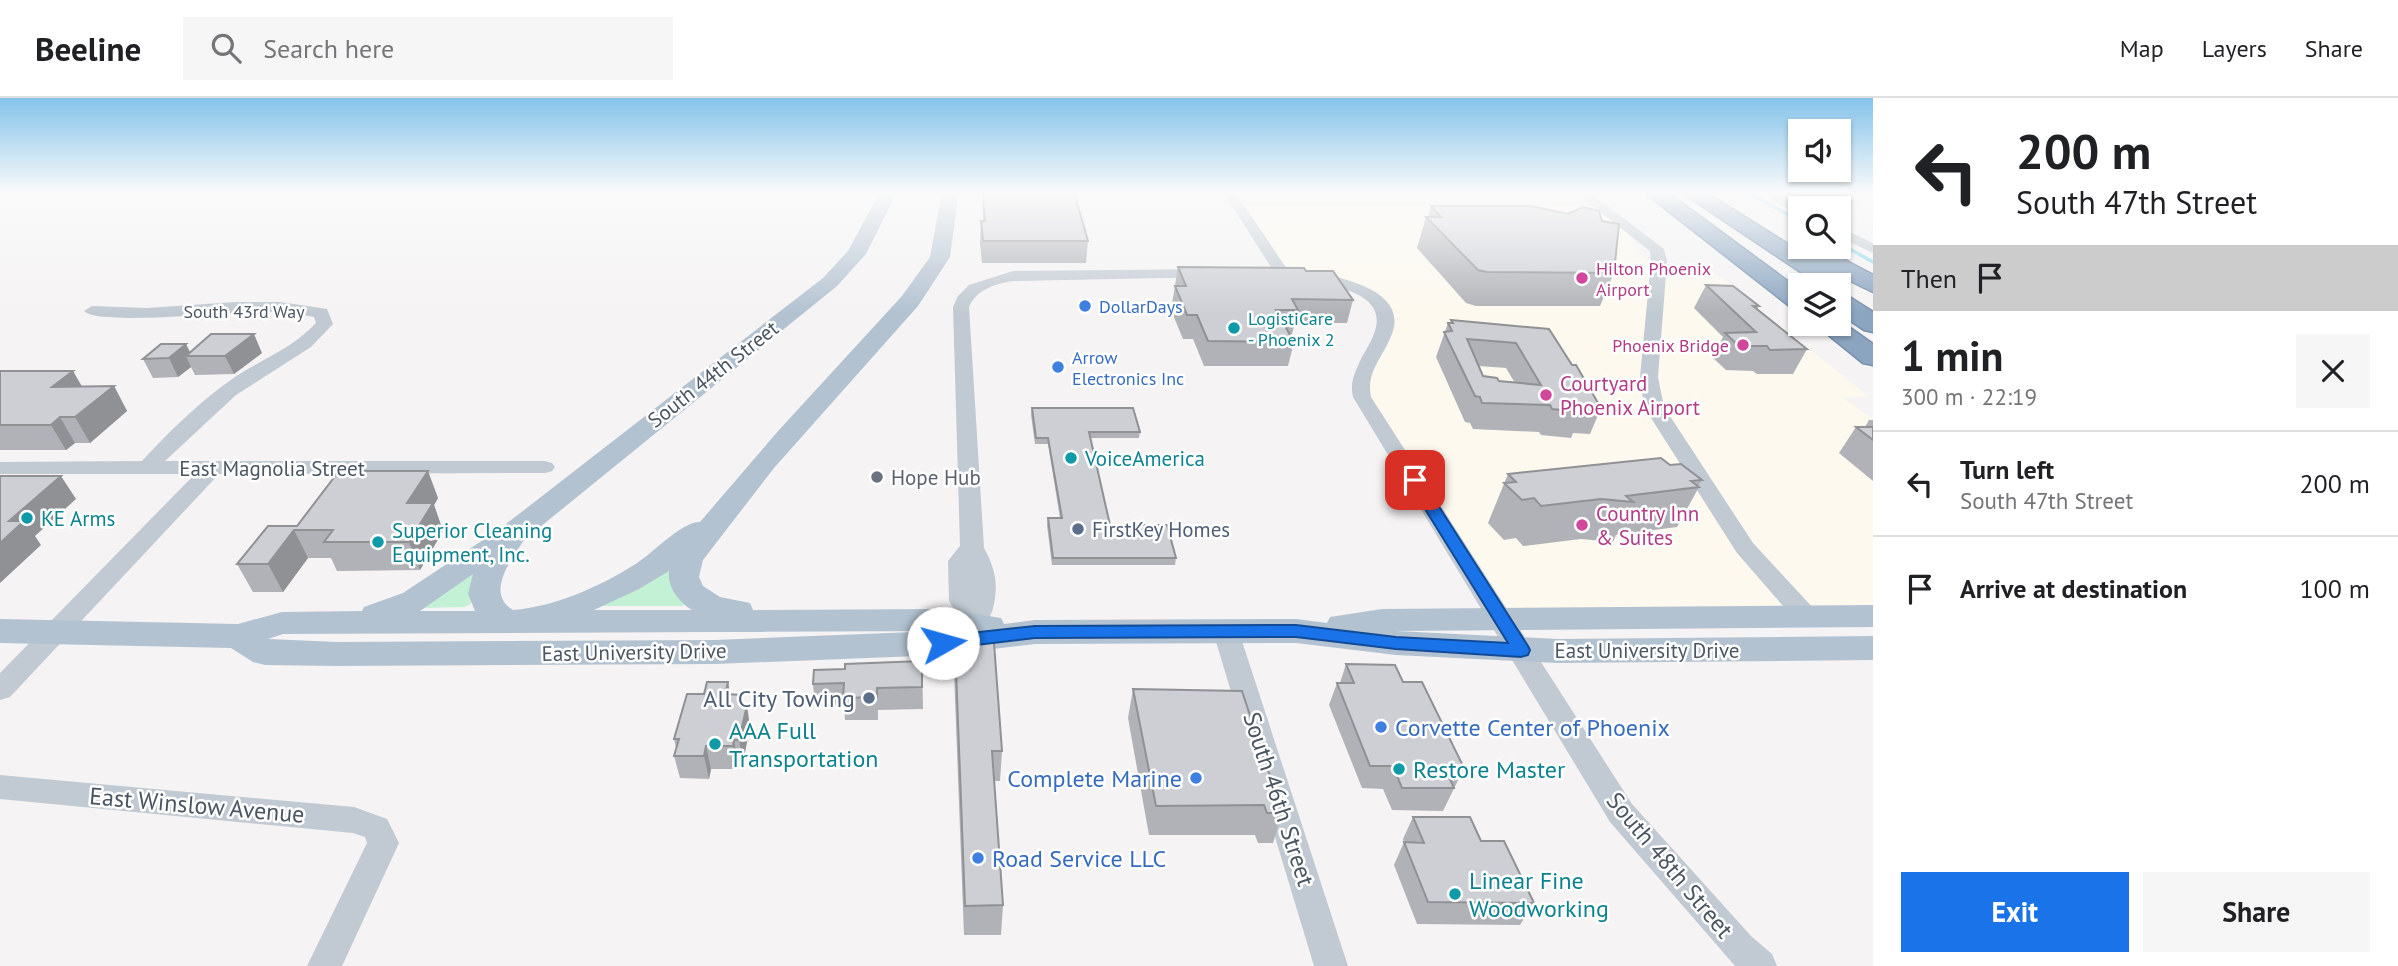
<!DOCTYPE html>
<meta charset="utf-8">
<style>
:root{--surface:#fff;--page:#f6f6f6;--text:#202124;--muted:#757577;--line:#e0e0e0;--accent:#1a73e8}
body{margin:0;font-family:"PT Sans",sans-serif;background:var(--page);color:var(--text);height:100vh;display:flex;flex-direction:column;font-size:26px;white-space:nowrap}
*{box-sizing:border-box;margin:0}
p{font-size:23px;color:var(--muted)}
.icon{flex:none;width:38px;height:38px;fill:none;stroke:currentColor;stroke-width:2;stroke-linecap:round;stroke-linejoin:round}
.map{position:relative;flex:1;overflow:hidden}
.sheet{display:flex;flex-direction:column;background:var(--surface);width:525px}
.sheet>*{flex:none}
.guide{background:#fff;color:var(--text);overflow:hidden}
.buttons{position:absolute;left:1788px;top:21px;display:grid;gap:14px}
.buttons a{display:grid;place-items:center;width:63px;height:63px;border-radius:0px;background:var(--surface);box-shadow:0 2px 5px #0004;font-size:35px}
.pin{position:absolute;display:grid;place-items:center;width:60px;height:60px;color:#fff;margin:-30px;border-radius:14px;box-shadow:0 4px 10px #0006}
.me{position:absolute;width:77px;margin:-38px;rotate:83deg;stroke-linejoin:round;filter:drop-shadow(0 0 5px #0008)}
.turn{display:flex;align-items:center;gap:24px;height:147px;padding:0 28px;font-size:32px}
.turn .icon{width:91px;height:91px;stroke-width:2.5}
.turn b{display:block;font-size:49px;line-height:60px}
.then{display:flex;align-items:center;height:66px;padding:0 28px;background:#0003;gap:14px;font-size:26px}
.round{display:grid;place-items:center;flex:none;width:74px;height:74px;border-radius:0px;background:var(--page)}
.summary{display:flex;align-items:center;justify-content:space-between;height:119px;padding:0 28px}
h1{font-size:42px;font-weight:800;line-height:52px}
.cta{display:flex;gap:14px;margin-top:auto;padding:14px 28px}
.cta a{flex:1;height:80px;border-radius:0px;background:var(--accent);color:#fff;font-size:28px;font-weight:800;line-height:80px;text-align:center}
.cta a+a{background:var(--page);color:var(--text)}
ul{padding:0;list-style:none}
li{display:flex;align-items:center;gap:21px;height:105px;padding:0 28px;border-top:2px solid var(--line)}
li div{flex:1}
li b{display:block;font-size:26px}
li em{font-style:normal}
header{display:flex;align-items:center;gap:42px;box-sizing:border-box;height:98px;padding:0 35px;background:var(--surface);border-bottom:2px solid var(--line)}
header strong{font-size:33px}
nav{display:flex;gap:38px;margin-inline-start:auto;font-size:24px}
.search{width:490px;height:63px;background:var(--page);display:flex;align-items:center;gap:18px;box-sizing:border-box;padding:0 24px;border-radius:0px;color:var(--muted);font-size:26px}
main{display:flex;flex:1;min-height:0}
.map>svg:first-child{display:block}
.commercial{fill:#fdf9ef}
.green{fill:#c3f1d5}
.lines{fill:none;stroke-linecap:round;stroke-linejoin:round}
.stream{stroke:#90daee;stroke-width:3.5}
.highway-casing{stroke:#7690ad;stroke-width:3}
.minor{fill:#c1cad2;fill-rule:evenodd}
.major{fill:#b3c2d1;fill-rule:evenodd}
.highway{fill:#8ba5c1;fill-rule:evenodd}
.wall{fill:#b0b2b7;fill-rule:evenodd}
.shaded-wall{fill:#909195}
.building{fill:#cdcfd5;stroke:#909195;stroke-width:2;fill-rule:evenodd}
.route{fill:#1a73e8;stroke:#114b97;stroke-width:2}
.hotel-dot{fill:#d1479c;stroke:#fff;stroke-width:2.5}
.shop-dot{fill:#3f7fe0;stroke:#fff;stroke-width:2.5}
.culture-dot{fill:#0f9aa8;stroke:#fff;stroke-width:2.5}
.worship-dot{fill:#6b7280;stroke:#fff;stroke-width:2.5}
.service-dot{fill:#5c6f8a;stroke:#fff;stroke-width:2.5}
.labels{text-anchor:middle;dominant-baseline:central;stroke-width:5;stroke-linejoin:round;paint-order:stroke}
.far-hotel-label{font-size:18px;fill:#b23c85;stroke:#fff;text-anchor:start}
.far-shop-label{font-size:18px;fill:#366cbe;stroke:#fff;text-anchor:start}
.far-street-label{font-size:18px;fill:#4a5661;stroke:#fff}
.far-culture-label{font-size:18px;fill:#0d838f;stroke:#fff;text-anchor:start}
.street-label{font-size:21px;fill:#4a5661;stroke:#fff}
.hotel-label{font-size:21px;fill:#b23c85;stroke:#fff;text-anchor:start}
.culture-label{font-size:21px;fill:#0d838f;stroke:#fff;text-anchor:start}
.worship-label{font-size:21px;fill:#5b616d;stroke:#fff;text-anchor:start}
.service-label{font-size:21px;fill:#4e5e75;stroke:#fff;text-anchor:start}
.near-service-label{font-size:24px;fill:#4e5e75;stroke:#fff;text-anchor:end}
.near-shop-label{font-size:24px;fill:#366cbe;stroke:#fff;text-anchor:start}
.near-culture-label{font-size:24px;fill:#0d838f;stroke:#fff;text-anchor:start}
.near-street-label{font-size:24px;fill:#4a5661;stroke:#fff}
</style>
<header>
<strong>Beeline</strong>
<div class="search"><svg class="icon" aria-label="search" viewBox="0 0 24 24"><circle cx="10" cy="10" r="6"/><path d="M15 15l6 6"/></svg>Search here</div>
<nav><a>Map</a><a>Layers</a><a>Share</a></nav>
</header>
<main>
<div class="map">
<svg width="1873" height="868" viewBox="0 0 1873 868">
<rect width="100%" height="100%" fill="#f5f3f3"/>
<path class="commercial" d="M1238 108H1591L1626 134 1643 161 1712 173 1868 298 1843 300 1873 321V518L1503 523 1362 299 1387 220 1357 190 1283 177Z"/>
<g class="green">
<path d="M669 470 687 506 682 508H601Z"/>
<path d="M475 472 471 506 464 509 422 510Z"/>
</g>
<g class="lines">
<g class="stream">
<path d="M1747 94 1801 124"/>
<path d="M1839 145 1873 164"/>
</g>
<defs>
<g id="highway">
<path d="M1644 94H1667L1801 193V212L1792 210Z"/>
<path d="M1681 94H1705L1807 158 1810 152H1826L1873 177V194L1836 176 1848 187 1845 192 1839 193V187H1820Z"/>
<path d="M1839 196 1848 198 1873 214V234L1864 232 1839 215Z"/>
<path d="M1839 222 1873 246V267L1863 265 1815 226H1839Z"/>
</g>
</defs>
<use href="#highway" class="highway-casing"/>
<g class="minor">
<path d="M1223 94H1235L1291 177 1288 180H1278Z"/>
<path d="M1575 94H1589L1664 151 1667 163 1658 279 1664 309 1753 445 1815 512 1819 518 1815 524 1806 527 1797 524 1737 455 1644 309 1640 279 1651 163 1650 153Z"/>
<path d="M1759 94H1776L1807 110H1801V116L1796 115Z"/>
<path d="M1839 129 1873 145V155L1839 139Z"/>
<path d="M1208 171 1216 176 1213 179 1013 183C995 186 977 191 969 209L984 450C995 469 999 488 993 510 992 515 988 521 988 526 987 534 989 535 985 542L976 545 967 542 962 526 949 503 948 463 960 448 953 209 958 198 969 187 1013 173Z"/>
<path d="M1312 174C1338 179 1401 190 1394 229 1388 255 1365 271 1371 299L1632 706 1752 839 1772 856 1777 868H1735L1610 724 1353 299C1350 284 1354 277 1360 263 1365 253 1374 240 1376 229 1384 193 1329 188 1306 182L1304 179 1306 176Z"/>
<path d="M235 204H280L321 210 327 211 333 226 311 249 236 297 165 363H545L552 365 555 369 552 373 545 375 219 376 10 599 0 602V575L195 376H0V364L142 363C170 333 200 303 235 279 262 261 293 250 316 225L314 219C294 215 275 213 255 214 227 214 98 228 84 213L92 208 147 210Z"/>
<path d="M1226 525 1235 528 1239 534 1348 868H1314L1213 534 1217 528Z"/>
<path d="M0 677 354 709 387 721 399 745 342 868H307L367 745 365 739 353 735 0 701Z"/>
</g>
<path class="major" d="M880 94H897L866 156 837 188 524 442C511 462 485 495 513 512 554 509 599 489 634 467 651 457 682 423 700 424L779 332 902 198 930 159 942 94H959L950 159 918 208 774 370 703 462 699 479 703 488 720 499 750 505 753 512 944 511 1001 520 1004 526 1035 522 1296 521 1327 525 1330 519 1382 511 1873 507V529L1396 533 1558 541 1873 538V562L1558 565 1396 557 1296 545 1035 546 943 557 715 566 337 568 265 567 253 564 231 550 0 545V521L238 526 282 514 362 513 364 509 403 495 501 430 823 180 848 153ZM669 473C667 489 679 504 692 512H594L639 491ZM473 476 468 496 475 513H420ZM940 533 715 542 337 544 268 541 283 536Z"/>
<use href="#highway" class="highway"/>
</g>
<g class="wall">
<path d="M982 94H1074L1088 143 1086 165H982L980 145 981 123H983Z"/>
<path d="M1431 108 1614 175 1600 208H1476L1466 205 1417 150 1426 119H1428Z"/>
<path d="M1178 169 1306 173 1353 202 1347 225H1295L1292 236H1290L1294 244 1288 268H1204L1193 241H1183L1171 212Z"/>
<path d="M1706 187 1759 208 1757 212 1807 251 1793 276H1757L1753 273 1726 272 1712 259 1723 239 1694 210Z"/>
<path d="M1451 222 1549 231 1601 310 1590 336 1573 335 1571 340 1541 337 1539 334 1473 331 1470 325 1465 324 1436 259 1448 225H1450ZM1479 268 1506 270 1515 285 1499 283 1483 278Z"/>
<path d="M190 254 262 255 234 276 195 277 191 269 178 279 153 280 143 261Z"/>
<path d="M0 273 82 289 114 288 127 313 90 345H75L66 352H0Z"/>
<path d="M1032 310 1140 334 1139 340H1090L1110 427 1176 460 1175 467H1052L1047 427 1048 420H1060L1048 346H1035L1031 317Z"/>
<path d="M1869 322H1873V383L1839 355 1856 329H1865Z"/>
<path d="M1670 367 1702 382 1698 388 1699 389 1677 429 1616 437 1613 444 1581 441 1523 448 1516 440 1504 442 1488 425 1508 376Z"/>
<path d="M438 400 434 407 443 433 420 472 337 473 331 460H308L283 494H253L237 466 297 428Z"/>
<path d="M955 545 1002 653 1000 683H994L1003 807 1001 837H964L954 574Z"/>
<path d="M922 563 923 611 878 612V622H845L844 607 815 608 813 586 845 571Z"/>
<path d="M1346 566 1403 584 1464 670 1443 713 1392 712 1383 691 1362 690 1329 607 1337 585H1340Z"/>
<path d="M728 584 730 596 742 597 750 629 743 664H738L737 671H711L709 681 680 680 674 658 676 650 674 641 704 596Z"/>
<path d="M1133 591 1282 715 1273 745H1258L1255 737H1149L1128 620Z"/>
<path d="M1413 719 1481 743 1534 805 1520 827 1417 826 1394 767 1404 744 1403 741Z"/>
</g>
<g class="shaded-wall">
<path d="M254 236 262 255 234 276 225 258Z"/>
<path d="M186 246 192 258H186L191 269 178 279 169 260Z"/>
<path d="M73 273 87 297 52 289Z"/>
<path d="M114 288 127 313 90 345 75 319Z"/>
<path d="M60 319 75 345 66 352 51 327Z"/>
<path d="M428 373 438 400 434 407 443 433 420 472 409 444 407 405Z"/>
<path d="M61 378 76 401 35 438 41 447 0 485V445L9 423Z"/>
<path d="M294 432 308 460 283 494 268 466Z"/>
<path d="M728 584 732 607 725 596Z"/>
<path d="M742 597 745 613 747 607 750 629 743 664 739 642 740 607Z"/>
<path d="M734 642 738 664 737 671 733 648Z"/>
<path d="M706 648 711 671 709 681 704 658Z"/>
</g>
<g class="building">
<path d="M983 94H1074L1088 143H983L981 123H985Z"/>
<path d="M1431 108H1531L1568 116 1583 109 1599 113 1602 123 1619 126 1614 175 1487 174 1478 172 1426 119H1441Z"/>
<path d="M1178 169 1304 170 1306 173H1333L1353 202 1292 201 1298 212H1276L1294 244 1208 243 1197 217H1187L1175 188H1186Z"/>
<path d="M1706 187 1733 188 1759 208H1753L1807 251 1770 252 1767 248H1739L1725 235 1756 234Z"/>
<path d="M1451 222 1549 231 1572 267H1576L1601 310 1579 308 1582 314 1552 311 1550 307 1482 305 1480 299 1475 298 1444 234 1452 233 1448 225H1453ZM1467 241 1516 245 1541 287 1499 283 1497 280 1483 278Z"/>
<path d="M211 236H254L225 258H186Z"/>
<path d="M161 246H186L169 260 143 261Z"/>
<path d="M0 273H73L52 289 114 288 75 319H60L51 327H0Z"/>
<path d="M1032 310H1133L1140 334H1089L1110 427H1167L1176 460H1053L1048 420H1062L1048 340H1036Z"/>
<path d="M1856 329H1873V342Z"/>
<path d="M1661 360 1670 367 1681 366 1702 382 1691 383 1699 389 1626 398 1633 404 1601 401 1541 408 1534 400 1522 402 1504 385 1516 384 1508 376Z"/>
<path d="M339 373H428L407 405H433L409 444H324L333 432H294L268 466H237L268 428H297Z"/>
<path d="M0 378H61L9 423H24L0 445Z"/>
<path d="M955 545H994L1002 653H992L1003 807 965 808Z"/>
<path d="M922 563V589L877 590V599L843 600 844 585 813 586 814 572 845 571V566Z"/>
<path d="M1346 566 1395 567 1403 584H1422L1464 670H1445L1454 690H1402L1393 668H1370L1337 585H1354Z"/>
<path d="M707 584H728L725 596 742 597 740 607H747L739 642H734L733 648H706L704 658H674L679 641H674L687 596H704Z"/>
<path d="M1133 591 1242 593 1282 715H1267L1264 707 1156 708Z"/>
<path d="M1413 719H1470L1481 743H1504L1534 805 1428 804 1404 744 1424 745Z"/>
</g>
<linearGradient id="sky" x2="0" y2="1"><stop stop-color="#85c3ea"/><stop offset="0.44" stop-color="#fafafa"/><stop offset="1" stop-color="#fafafa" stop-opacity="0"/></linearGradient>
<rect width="1873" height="215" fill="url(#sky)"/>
<path class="route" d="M1415 378 1422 382 1528 548 1530 552 1528 557 1521 559 1396 551 1296 539 1035 540 943 551 936 549 934 545 936 540 943 538 1035 528 1296 527 1396 539 1508 545 1407 382Z"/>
<g class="hotel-dot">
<circle cx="1582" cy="180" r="7"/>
<circle cx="1743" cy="247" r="7"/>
<circle cx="1546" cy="297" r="7"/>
<circle cx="1582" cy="427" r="7"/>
</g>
<g class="shop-dot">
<circle cx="1085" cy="208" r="7"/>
<circle cx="1058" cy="269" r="7"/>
<circle cx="1381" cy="629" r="7"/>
<circle cx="1196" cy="680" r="7"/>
<circle cx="978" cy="760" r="7"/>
</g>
<g class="culture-dot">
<circle cx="1234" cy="230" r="7"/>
<circle cx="1071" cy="360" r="7"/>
<circle cx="27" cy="420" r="7"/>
<circle cx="378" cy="444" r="7"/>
<circle cx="715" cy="646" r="7"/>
<circle cx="1399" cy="671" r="7"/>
<circle cx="1455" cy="796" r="7"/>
</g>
<circle class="worship-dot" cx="877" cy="379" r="7"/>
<g class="service-dot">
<circle cx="1078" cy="431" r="7"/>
<circle cx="869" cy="600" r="7"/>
</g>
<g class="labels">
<g class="far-hotel-label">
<text x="1596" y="170">Hilton Phoenix<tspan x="1596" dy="21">Airport</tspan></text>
<text x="1729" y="247" text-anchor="end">Phoenix Bridge</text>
</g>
<g class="far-shop-label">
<text x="1099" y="208">DollarDays</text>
<text x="1072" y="259">Arrow<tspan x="1072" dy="21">Electronics Inc</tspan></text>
</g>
<g class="far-street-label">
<text x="244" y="213">South 43rd Way</text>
</g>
<g class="far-culture-label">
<text x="1248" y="220">LogistiCare<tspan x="1248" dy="21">- Phoenix 2</tspan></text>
</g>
<g class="street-label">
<text transform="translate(713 276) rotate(-38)">South 44th Street</text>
<text x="272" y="370">East Magnolia Street</text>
<text x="1647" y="552">East University Drive</text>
<text transform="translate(634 554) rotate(-1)">East University Drive</text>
</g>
<g class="hotel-label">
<text x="1560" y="285">Courtyard<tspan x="1560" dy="24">Phoenix Airport</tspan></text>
<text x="1596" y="415">Country Inn<tspan x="1596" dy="24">&amp; Suites</tspan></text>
</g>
<g class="culture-label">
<text x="1085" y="360">VoiceAmerica</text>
<text x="41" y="420">KE Arms</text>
<text x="392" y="432">Superior Cleaning<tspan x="392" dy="24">Equipment, Inc.</tspan></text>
</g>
<g class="worship-label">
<text x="891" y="379">Hope Hub</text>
</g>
<g class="service-label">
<text x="1092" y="431">FirstKey Homes</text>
</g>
<g class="near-service-label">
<text x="855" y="600">All City Towing</text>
</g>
<g class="near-shop-label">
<text x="1395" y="629">Corvette Center of Phoenix</text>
<text x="1182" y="680" text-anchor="end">Complete Marine</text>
<text x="992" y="760">Road Service LLC</text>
</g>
<g class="near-culture-label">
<text x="729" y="632">AAA Full<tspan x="729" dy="28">Transportation</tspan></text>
<text x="1413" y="671">Restore Master</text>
<text x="1469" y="782">Linear Fine<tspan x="1469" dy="28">Woodworking</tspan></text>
</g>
<g class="near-street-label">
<text transform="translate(1279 701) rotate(72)">South 46th Street</text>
<text transform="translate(197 707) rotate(5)">East Winslow Avenue</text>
<text transform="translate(1670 767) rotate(50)">South 48th Street</text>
</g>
</g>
</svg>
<div class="buttons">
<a><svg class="icon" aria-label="sound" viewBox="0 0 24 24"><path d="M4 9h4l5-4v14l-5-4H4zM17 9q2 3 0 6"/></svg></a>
<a><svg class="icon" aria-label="search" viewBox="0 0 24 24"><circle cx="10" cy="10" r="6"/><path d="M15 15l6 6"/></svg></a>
<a><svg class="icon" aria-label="layers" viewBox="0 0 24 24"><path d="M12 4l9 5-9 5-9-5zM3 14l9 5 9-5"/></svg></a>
</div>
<div class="pin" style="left:1415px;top:382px;background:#d93025"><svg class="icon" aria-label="arrive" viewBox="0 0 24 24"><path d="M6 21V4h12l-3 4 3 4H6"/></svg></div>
<svg class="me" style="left:943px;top:545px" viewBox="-20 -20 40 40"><circle r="19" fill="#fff"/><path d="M0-13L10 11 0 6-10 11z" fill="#1a73e8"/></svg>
</div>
<section class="sheet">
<div class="guide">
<div class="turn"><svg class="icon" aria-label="left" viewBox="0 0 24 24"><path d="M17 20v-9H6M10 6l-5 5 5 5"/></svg><div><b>200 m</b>South 47th Street</div></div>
<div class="then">Then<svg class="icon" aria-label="arrive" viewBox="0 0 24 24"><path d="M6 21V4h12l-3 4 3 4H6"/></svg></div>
</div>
<div class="summary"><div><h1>1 min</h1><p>300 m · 22:19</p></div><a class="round"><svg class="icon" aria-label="close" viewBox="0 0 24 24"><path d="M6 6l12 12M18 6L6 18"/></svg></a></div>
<ul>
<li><svg class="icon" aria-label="left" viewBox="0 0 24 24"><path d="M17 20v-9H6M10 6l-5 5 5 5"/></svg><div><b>Turn left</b><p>South 47th Street</p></div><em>200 m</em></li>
<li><svg class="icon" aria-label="arrive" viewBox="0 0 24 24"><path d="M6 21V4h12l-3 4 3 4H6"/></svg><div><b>Arrive at destination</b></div><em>100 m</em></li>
</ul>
<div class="cta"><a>Exit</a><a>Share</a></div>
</section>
</main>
